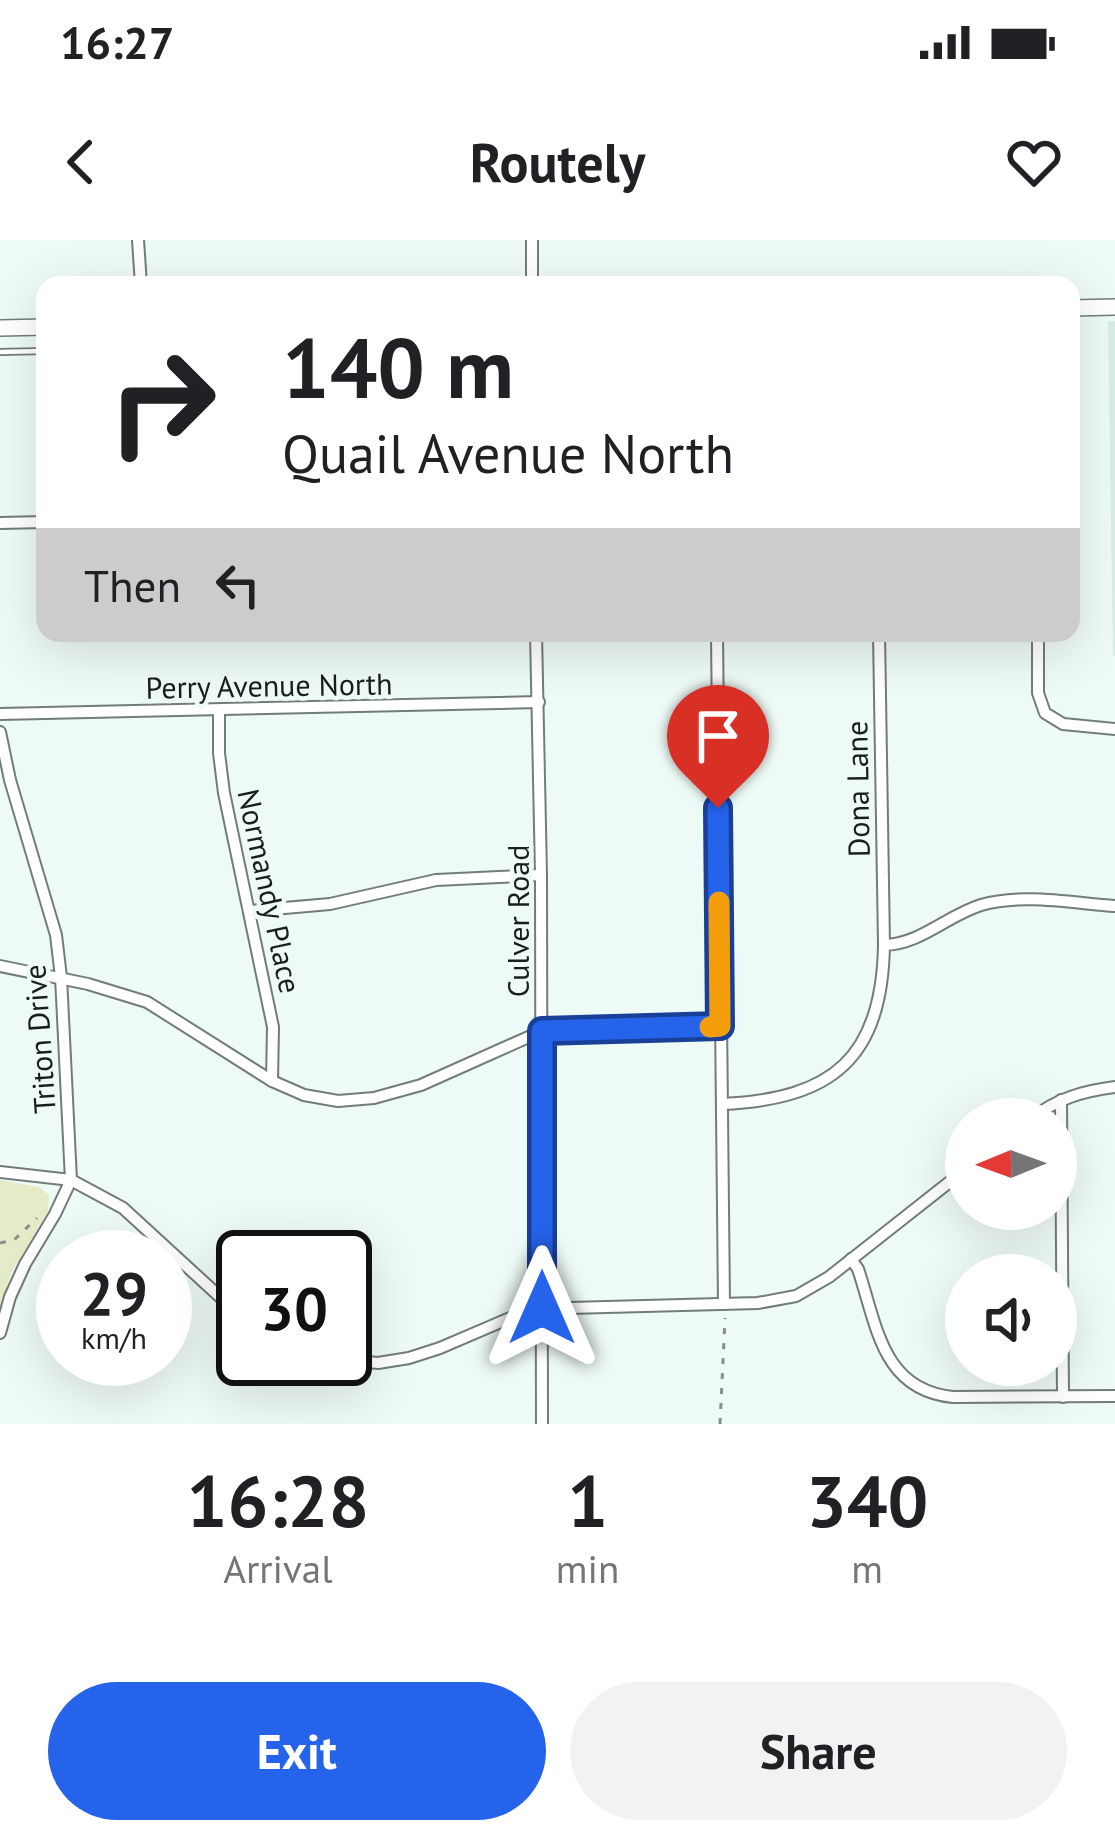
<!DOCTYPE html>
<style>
:root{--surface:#fff;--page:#f2f2f2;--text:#202124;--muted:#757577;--accent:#2563eb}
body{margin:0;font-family:"PT Sans",sans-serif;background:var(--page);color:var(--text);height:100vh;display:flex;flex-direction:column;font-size:45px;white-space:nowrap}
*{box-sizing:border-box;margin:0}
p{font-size:39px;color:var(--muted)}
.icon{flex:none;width:66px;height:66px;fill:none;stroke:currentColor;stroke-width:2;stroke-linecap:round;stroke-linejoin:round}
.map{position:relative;height:1184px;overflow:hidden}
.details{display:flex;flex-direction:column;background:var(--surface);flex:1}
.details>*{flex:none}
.top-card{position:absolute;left:36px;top:36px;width:1044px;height:366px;border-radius:24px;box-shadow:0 12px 48px #0002;background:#fff;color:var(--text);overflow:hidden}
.needle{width:78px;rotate:269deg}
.controls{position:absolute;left:945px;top:858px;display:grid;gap:24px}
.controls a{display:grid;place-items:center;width:132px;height:132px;border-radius:50%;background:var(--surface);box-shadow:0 12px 48px #0002;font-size:60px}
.speed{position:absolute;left:36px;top:990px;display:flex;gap:24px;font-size:60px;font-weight:700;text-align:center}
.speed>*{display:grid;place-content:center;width:156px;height:156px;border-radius:50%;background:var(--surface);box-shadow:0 12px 48px #0002;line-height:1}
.speed small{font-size:30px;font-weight:400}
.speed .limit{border:6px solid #111;border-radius:18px;background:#fff;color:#111}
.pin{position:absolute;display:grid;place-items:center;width:102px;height:102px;color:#fff;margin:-123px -51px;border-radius:50% 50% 50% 0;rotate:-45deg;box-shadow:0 0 12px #0007}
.pin .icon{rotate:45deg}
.me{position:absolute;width:132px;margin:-66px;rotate:0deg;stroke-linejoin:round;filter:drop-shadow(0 0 9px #0008)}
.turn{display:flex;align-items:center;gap:42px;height:252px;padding:0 48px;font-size:54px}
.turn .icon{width:156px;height:156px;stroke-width:2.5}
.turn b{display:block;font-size:84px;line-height:102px}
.then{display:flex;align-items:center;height:114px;padding:0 48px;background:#0003;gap:24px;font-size:45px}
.eta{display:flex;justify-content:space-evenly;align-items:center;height:204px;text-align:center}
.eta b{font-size:72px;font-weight:700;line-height:84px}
.primary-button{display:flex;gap:24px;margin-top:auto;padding:24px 48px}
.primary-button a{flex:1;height:138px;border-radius:72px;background:var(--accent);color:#fff;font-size:48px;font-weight:700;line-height:138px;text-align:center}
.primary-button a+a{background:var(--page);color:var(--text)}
.status{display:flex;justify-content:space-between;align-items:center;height:84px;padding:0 60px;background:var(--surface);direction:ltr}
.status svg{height:33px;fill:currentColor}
header{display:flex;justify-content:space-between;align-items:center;height:156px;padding:0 48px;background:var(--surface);font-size:54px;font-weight:700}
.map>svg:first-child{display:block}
.built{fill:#d9ede5}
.green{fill:#e5ebc9}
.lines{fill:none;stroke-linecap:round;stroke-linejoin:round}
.lane-casing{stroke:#727c78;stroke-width:8}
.street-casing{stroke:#727c78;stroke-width:14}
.secondary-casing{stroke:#727c78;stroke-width:18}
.path{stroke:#878f8b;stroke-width:3;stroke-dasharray:6 9;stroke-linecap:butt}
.lane{stroke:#fff;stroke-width:4.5}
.street{stroke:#fff;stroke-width:10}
.secondary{stroke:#fff;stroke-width:15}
.route-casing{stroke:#184099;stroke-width:30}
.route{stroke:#2563eb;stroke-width:21}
.slow{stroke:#f59e0b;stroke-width:21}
.labels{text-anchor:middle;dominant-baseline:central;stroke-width:9;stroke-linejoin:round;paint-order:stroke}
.street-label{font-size:30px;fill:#191d1b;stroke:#eefaf5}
</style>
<div class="status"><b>16:27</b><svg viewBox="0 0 49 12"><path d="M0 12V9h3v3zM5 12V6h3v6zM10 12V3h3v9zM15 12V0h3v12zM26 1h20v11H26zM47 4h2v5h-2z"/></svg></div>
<header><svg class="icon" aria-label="back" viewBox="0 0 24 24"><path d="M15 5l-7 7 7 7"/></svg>Routely<svg class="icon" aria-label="heart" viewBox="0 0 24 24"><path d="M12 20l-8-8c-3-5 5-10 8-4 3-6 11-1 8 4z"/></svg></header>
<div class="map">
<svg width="1115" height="1184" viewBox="0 0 1115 1184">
<rect width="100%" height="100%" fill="#eefaf5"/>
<path class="built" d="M1108 81H1115V416H1113Z"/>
<path class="green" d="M0 940 39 947 49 955 48 971 11 1033 0 1068Z"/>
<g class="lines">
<defs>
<path id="lane" d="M0 112 45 111"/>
<g id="street">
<path d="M138 0 141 45"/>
<path d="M532 0V45"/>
<path d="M0 283 45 282"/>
<path d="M536 393 541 635 542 1184"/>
<path d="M717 393 724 1064"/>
<path d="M879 393 884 705"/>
<path d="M1038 393V453L1045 473 1063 484 1115 489"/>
<path d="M219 470V513L224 553 273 787 272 841"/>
<path d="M0 474 539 462"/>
<path d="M0 492 10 540 56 695 61 737 71 940 55 974 25 1024 10 1057 0 1093"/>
<path d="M250 671 330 664 436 640 541 635"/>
<path d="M0 726 88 744 147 762 272 841 304 855 338 861 374 858 421 845 542 791 720 786"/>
<path d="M1061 860 1063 1157"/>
<path d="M722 864C833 859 882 818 884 705 921 704 946 676 981 665 1023 653 1072 663 1115 666"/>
<path d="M1031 879C1056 859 1083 851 1115 847"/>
<path d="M0 932 71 940 123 968 243 1078"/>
<path d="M851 1019 858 1029C877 1086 882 1150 953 1157L1115 1156"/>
<path d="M333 1119 378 1123 409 1118 440 1108 531 1069 758 1063 796 1056 829 1037 966 929"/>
</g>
<g id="secondary">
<path d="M1071 68 1115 67"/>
<path d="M0 88 45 87"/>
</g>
</defs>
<use href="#lane" class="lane-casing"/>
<use href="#street" class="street-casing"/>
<use href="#secondary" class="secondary-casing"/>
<g class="path">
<path d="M0 1003 14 1000 37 978"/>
<path d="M720 1184 725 1078"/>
</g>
<use href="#lane" class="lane"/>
<use href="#street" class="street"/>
<use href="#secondary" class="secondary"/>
</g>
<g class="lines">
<defs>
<path id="route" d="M542 1068V791L720 786 718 568"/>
</defs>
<use href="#route" class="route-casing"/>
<use href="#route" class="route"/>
<path class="slow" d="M710 787 720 786 719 662"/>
</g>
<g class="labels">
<g class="street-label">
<text transform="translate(269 445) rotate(-1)">Perry Avenue North</text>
<text transform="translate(857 549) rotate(-91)">Dona Lane</text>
<text transform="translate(270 651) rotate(78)">Normandy Place</text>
<text transform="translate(517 681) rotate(-90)">Culver Road</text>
<text transform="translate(39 799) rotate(-94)">Triton Drive</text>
</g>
</g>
</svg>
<div class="controls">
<a><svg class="needle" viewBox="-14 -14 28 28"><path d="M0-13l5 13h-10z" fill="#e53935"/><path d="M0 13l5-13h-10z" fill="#757577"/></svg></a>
<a><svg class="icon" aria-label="sound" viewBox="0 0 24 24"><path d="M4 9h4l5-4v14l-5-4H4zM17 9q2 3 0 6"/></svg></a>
</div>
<div class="speed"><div>29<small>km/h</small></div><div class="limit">30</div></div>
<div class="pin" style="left:718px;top:568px;background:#d93025"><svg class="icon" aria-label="arrive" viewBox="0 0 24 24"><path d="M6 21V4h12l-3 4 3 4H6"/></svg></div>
<svg class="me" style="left:542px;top:1068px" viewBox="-20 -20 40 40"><path d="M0-17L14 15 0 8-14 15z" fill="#2563eb" stroke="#fff" stroke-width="4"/></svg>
<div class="top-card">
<div class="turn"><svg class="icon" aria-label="right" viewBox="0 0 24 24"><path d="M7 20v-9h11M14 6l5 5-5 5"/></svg><div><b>140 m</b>Quail Avenue North</div></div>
<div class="then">Then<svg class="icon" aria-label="left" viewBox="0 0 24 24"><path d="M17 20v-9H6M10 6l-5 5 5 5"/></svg></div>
</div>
</div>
<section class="details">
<div class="eta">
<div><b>16:28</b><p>Arrival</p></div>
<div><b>1</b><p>min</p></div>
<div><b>340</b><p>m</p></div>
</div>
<div class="primary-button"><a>Exit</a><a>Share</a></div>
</section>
